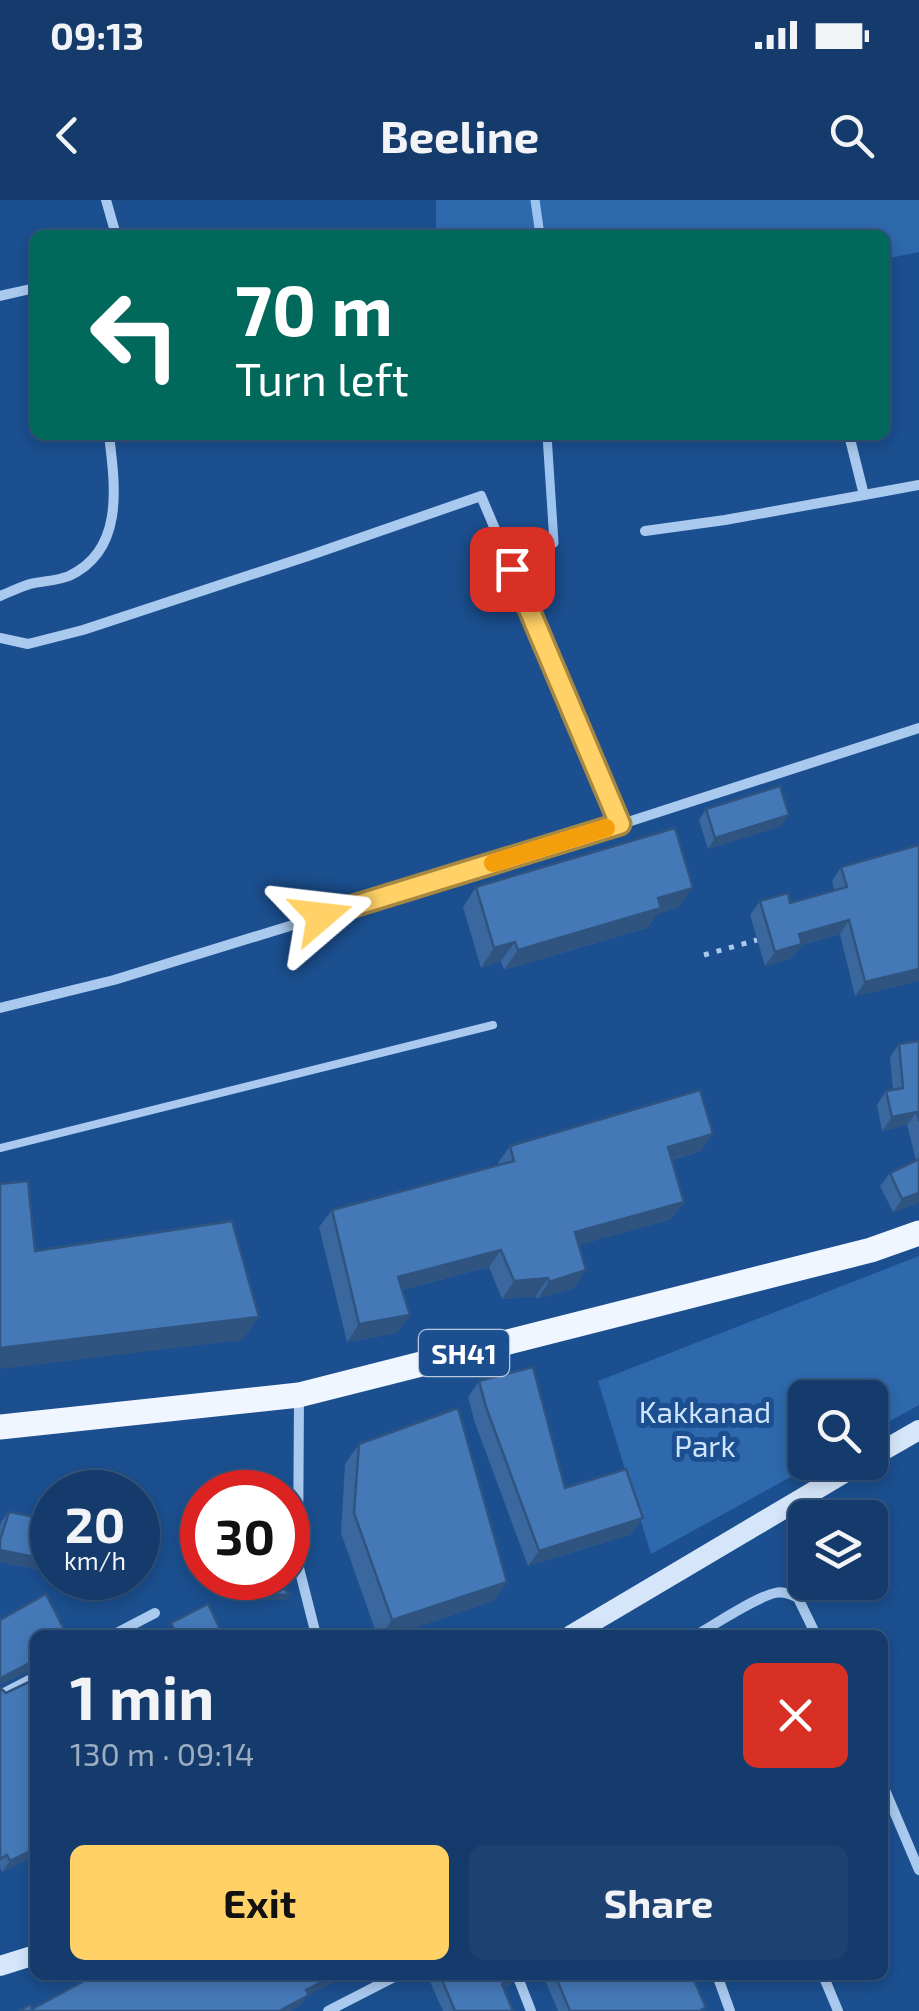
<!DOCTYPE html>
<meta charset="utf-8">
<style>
:root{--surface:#143b6b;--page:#1d4271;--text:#f1f3f6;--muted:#9dadc1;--line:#33557e;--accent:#ffd166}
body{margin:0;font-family:"Exo 2",sans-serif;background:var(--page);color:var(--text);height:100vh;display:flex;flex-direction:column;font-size:38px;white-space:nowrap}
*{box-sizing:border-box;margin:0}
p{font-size:32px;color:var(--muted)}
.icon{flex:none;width:55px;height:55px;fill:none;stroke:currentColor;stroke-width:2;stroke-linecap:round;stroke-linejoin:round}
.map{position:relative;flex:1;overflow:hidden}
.panel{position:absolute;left:30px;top:1430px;width:858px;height:350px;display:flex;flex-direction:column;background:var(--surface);border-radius:15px;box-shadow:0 5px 15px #0003,0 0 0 2px var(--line)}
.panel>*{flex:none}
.banner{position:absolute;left:30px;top:30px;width:860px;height:210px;border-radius:15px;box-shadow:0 5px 15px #0003,0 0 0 2px var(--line);background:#00695c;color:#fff;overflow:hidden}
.fabs{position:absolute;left:788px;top:1180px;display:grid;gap:20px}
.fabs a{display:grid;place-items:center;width:100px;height:100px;border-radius:15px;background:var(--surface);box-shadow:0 5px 15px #0003,0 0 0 2px var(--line);font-size:50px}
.speed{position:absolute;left:30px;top:1270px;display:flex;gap:20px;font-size:50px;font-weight:700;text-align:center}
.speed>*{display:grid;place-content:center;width:130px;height:130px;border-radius:50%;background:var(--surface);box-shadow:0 5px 15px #0003,0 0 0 2px var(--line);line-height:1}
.speed small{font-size:25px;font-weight:400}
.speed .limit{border:15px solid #d22;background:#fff;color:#111}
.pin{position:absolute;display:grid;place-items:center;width:85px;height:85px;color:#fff;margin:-42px;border-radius:20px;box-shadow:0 5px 15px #0006}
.me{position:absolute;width:110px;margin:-55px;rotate:73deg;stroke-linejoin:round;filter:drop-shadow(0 0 8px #0008)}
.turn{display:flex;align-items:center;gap:35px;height:210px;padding:0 40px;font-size:45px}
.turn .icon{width:130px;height:130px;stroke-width:2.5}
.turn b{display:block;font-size:70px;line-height:85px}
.round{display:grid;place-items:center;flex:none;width:105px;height:105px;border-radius:15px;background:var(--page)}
.headline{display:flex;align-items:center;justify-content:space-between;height:170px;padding:0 40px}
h1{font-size:60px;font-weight:700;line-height:75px}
.action{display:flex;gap:20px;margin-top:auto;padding:20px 40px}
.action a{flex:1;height:115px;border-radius:15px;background:var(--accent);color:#111;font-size:40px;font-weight:700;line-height:115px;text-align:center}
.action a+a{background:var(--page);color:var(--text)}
.status{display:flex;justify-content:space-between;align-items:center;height:70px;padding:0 50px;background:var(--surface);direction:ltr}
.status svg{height:28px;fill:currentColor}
header{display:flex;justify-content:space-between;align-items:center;height:130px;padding:0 40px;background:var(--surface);font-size:45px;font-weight:700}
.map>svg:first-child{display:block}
.green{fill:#2e69ad}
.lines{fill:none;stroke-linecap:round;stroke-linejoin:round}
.stream{stroke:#9cc4f0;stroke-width:9}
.path{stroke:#a9c9ee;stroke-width:5;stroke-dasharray:5 8;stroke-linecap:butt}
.lane{stroke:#a9c9ee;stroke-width:8}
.street{stroke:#a9c9ee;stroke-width:10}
.secondary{stroke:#d6e6fa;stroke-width:20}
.primary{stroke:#f0f6ff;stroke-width:25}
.wall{fill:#3a679d}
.shaded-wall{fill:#305480}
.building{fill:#4478b7;stroke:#305480;stroke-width:2.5}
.route-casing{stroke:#a68842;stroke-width:25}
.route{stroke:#ffd166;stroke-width:18}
.slow{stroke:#f59e0b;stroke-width:18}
.labels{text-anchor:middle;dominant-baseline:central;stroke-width:10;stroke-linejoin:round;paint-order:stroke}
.shield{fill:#1b4f8f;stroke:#bbcadd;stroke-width:2.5}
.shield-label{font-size:28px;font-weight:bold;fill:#fff}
.park-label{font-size:30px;fill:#cfe3fa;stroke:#1b4f8f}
</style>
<div class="status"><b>09:13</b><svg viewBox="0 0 49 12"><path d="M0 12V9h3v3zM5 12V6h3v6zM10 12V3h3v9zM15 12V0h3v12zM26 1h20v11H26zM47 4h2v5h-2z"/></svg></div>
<header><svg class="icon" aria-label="back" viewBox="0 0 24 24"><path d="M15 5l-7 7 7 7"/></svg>Beeline<svg class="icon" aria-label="search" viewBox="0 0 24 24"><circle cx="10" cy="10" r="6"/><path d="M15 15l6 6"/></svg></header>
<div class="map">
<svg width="919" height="1811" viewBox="0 0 919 1811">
<rect width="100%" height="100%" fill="#1b4f8f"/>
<g class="green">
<path d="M436 0H919V52L885 59V35H436Z"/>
<path d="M919 1056V1205L870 1232V1198H805V1262L816 1263 651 1354 598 1181Z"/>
</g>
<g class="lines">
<g class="stream">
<path d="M535 0 540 35"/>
<path d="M547 235 554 343"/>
</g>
<path class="path" d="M704 755 757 740"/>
<path class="lane" d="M0 948 493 825"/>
<g class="street">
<path d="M106 0 116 35"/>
<path d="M0 96 35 88"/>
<path d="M864 295 919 285"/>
<path d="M645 331 725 320 864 295 849 235"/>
<path d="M0 396C10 392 20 387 30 384 42 381 57 381 69 376 125 350 115 285 109 235"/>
<path d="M0 438 28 444 83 430 308 356 481 296 620 624"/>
<path d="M0 808 114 780 631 621 919 528"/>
<path d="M299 1196 298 1364 316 1435"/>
<path d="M113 1435 155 1413"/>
<path d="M696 1435C716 1424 754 1398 775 1393 783 1391 791 1394 798 1398L816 1435"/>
<path d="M0 1495 35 1477"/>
<path d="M882 1583 919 1670"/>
<path d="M517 1775 531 1811"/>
<path d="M717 1775 730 1811"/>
<path d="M823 1775 838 1811"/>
<path d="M328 1811 398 1775"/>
</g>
<g class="secondary">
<path d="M870 1258 919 1230"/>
<path d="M571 1435 863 1262"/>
<path d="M0 1766 35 1755"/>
</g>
<path class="primary" d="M0 1227 299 1195 871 1050 919 1033"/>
</g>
<g class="wall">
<path d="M706 609 781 626 708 649 699 620Z"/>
<path d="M841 667 919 781 855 796 840 734 802 745 792 758 765 766 750 715 760 701 790 703 834 690 832 681Z"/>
<path d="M476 687 679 707 657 714 647 728 504 770 501 761 481 768 463 707Z"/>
<path d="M919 841V1003L893 1012 880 986 890 973 916 960 907 925 882 931 877 905 886 891 893 890 890 857 899 844Z"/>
<path d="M510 946 701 951 672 960 684 1002 671 1019 579 1045 574 1088 537 1099 536 1096 502 1099 489 1067 402 1090 397 1133 347 1142 319 1027 332 1010 498 966V963Z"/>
<path d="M479 1181 565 1288 632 1334 528 1366 475 1223 468 1197Z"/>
<path d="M359 1244 507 1382 493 1401 393 1435H377L341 1333 345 1264Z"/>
<path d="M9 1312 45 1365 41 1370 0 1362V1327L1 1322Z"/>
<path d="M251 1378H274L286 1400H246Z"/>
<path d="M35 1479V1656L2 1672 0 1667V1488L6 1493Z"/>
<path d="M427 1775H518L511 1784 504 1789 513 1811H443Z"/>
<path d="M543 1775H692L706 1808 704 1811H558Z"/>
</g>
<g class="shaded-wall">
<path d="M789 615 781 626 708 649 715 638Z"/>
<path d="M693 688 679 707 657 714 647 728 504 770 518 750 658 698Z"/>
<path d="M849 720 840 734 802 745 792 758 765 766 775 752 799 734Z"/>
<path d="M515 742 501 761 481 768 494 748Z"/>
<path d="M919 769V781L855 796 865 782Z"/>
<path d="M917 912 907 925 882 931 892 917Z"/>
<path d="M713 934 701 951 656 964 668 947Z"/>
<path d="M919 993V1003L893 1012 902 999Z"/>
<path d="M684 1002 671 1019 563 1050 575 1032Z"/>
<path d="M501 1050 489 1067 386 1094 398 1077Z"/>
<path d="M586 1070 574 1088 537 1099 549 1082Z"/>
<path d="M548 1078 536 1096 502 1099 514 1081Z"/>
<path d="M410 1115 397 1133 347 1142 359 1124Z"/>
<path d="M259 1117 243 1140 0 1169V1148Z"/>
<path d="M643 1318 632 1334 528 1366 539 1351Z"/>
<path d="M0 1350 52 1354V1366L45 1365 41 1370 0 1362Z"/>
<path d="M507 1382 493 1401 393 1435H382L392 1420Z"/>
<path d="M250 1394 290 1395 286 1400H246Z"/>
<path d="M35 1460V1469L0 1485V1481L3 1477Z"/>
<path d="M35 1649V1656L2 1672 10 1661Z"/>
<path d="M335 1775H348L308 1796 301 1805 291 1811H279L306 1790Z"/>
<path d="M518 1775 511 1784 494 1795 502 1784Z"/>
</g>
<g class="building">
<path d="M780 586 789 615 715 638 706 609Z"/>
<path d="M675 628 693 688 658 698 661 708 518 750 515 742 494 748 476 687Z"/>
<path d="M919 645V769L865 782 849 720 799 734 802 744 775 752 760 701 788 693 790 703 847 687 841 667Z"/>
<path d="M919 841V921L917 912 892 917 886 891 903 888 899 844Z"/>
<path d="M700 890 713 934 668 947 684 1002 575 1032 586 1070 549 1082 548 1078 514 1081 501 1050 398 1077 410 1115 359 1124 332 1010 514 961 510 946Z"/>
<path d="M919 959V993L902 999 890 973Z"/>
<path d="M28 981 35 1051 232 1021 259 1117 0 1148V984Z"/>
<path d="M533 1167 565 1288 626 1269 643 1318 539 1351 486 1207 479 1181Z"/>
<path d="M458 1208 507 1382 392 1420 354 1313 359 1244Z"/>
<path d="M9 1312 52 1320V1354H50L49 1360 0 1350V1340Z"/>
<path d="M254 1378H274L290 1395 250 1394Z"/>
<path d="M46 1394 67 1435H35V1460L3 1477 0 1482V1420Z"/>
<path d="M208 1404 223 1435H161L174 1429 171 1423Z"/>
<path d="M35 1479V1649L10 1661 7 1655 0 1659V1488L6 1493Z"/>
<path d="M95 1775H335L306 1790 309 1795 279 1811H18L30 1805 32 1809Z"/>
<path d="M440 1775H517L502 1784 513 1811H455Z"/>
<path d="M555 1775H692L706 1808 702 1809 703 1811H570Z"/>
</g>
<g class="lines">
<defs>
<path id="route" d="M321 716 620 624 512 369"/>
</defs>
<use href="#route" class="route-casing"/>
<use href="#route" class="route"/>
<path class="slow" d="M493 663 606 628"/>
</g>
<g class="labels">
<rect class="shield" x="419" y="1130" width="90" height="46" rx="8"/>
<g class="shield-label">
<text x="464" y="1153">SH41</text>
</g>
<g class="park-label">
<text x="705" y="1211">Kakkanad<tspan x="705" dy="34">Park</tspan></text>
</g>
</g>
</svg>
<div class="fabs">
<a><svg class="icon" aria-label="search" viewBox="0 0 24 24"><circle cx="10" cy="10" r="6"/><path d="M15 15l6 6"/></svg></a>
<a><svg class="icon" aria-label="layers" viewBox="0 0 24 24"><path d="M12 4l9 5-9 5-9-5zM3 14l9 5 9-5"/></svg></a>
</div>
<div class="speed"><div>20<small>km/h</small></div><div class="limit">30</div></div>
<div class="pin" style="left:512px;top:369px;background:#d93025"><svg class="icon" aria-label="arrive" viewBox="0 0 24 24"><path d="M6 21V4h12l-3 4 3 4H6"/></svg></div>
<svg class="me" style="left:321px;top:716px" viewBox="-20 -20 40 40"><path d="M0-17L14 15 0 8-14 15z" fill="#ffd166" stroke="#fff" stroke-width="4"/></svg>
<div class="banner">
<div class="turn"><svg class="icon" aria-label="left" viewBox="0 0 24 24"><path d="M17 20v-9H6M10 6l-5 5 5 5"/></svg><div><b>70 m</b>Turn left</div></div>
</div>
<section class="panel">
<div class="headline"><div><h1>1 min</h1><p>130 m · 09:14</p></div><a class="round" style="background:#d93025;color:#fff"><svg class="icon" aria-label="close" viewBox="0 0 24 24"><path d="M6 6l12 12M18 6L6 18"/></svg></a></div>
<div class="action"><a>Exit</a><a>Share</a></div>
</section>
</div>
